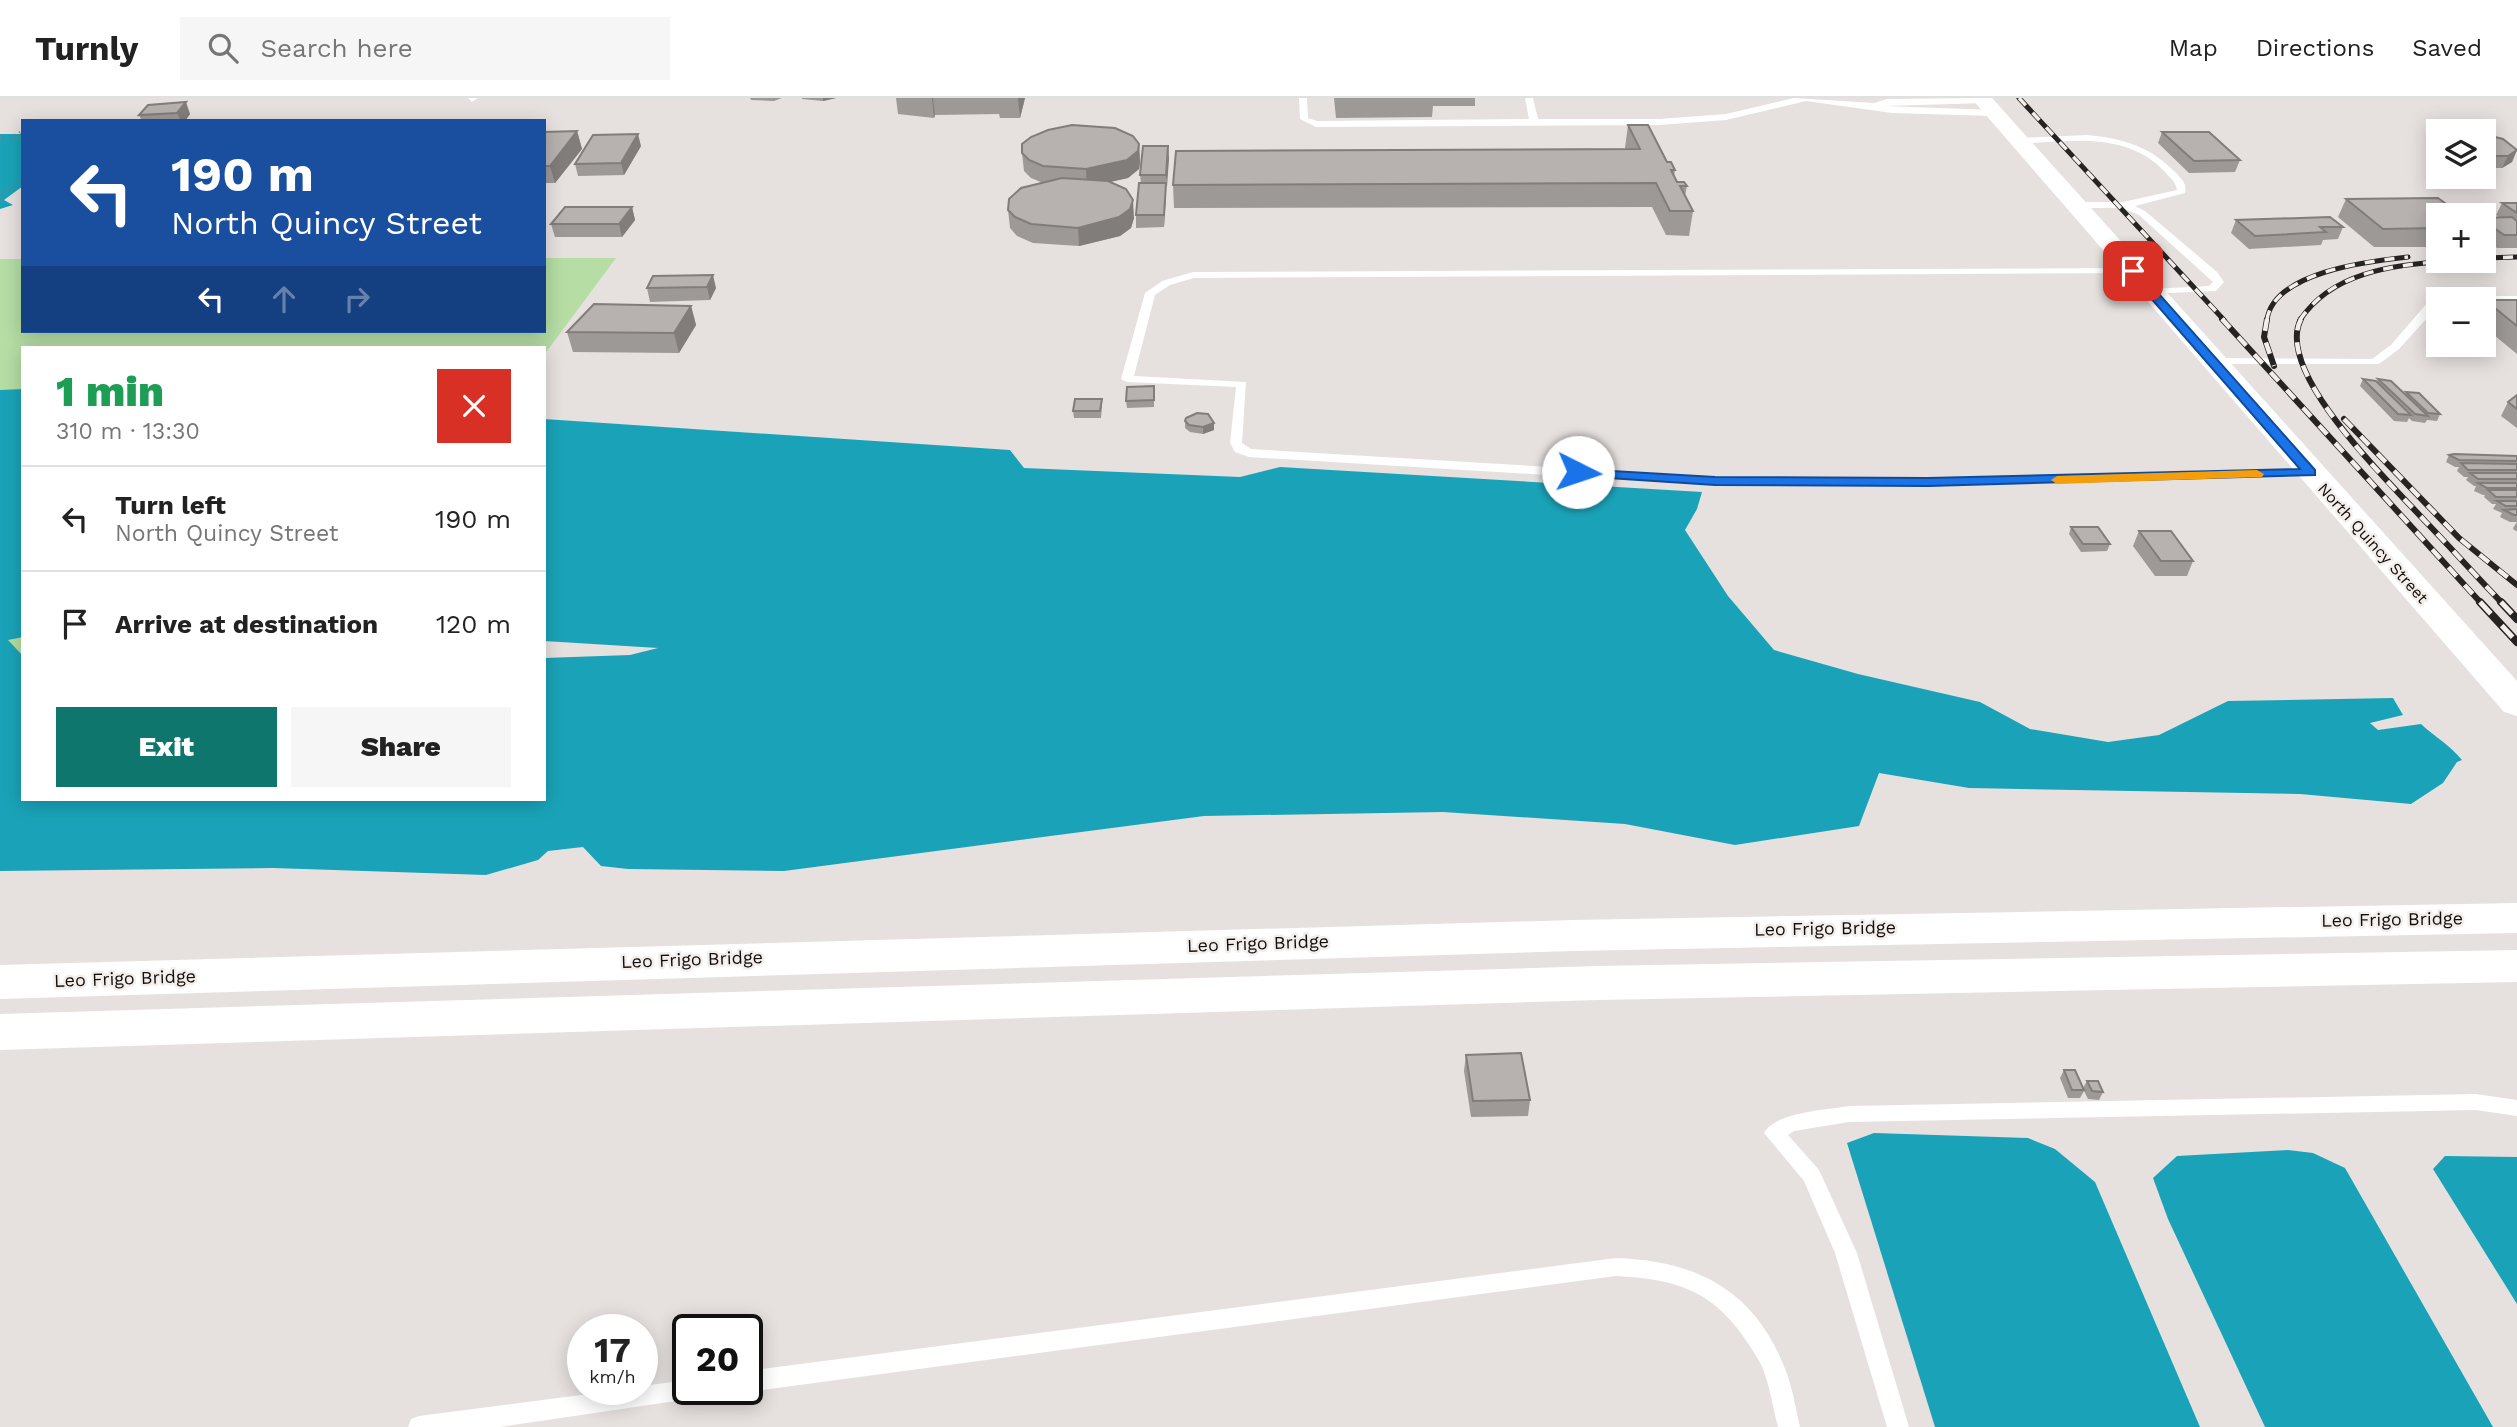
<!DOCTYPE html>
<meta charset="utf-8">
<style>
:root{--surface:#fff;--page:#f6f6f6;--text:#222;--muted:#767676;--line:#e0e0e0;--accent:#0f766e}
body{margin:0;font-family:"Work Sans",sans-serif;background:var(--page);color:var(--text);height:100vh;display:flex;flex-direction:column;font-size:26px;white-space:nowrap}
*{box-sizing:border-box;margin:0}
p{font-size:23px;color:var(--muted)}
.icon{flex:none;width:38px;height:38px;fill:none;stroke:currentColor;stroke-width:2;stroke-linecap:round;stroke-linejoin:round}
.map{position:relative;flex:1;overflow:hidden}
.side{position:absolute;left:21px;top:248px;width:525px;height:455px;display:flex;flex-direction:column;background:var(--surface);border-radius:0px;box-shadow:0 4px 18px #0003}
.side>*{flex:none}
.banner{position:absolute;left:21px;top:21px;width:525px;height:214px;border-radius:0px;box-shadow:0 4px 18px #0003;background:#1a4fa0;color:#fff;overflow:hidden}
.controls{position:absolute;left:2426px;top:21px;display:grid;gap:14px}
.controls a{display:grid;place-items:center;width:70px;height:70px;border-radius:0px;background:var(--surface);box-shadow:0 4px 18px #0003;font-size:35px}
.speed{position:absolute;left:567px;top:1216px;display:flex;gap:14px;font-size:35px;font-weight:700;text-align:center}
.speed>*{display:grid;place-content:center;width:91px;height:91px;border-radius:50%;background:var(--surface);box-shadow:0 4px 18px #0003;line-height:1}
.speed small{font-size:18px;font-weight:400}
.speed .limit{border:4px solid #111;border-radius:10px;background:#fff;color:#111}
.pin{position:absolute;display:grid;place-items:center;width:60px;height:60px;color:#fff;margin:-30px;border-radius:14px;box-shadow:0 4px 10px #0006}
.me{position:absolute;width:77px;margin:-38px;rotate:94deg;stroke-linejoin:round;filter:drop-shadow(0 0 5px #0008)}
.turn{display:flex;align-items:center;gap:24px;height:147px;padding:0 35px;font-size:32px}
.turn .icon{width:91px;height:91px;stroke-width:2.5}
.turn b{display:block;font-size:49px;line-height:60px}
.lanes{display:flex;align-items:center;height:66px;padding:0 35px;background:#0003;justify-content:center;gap:35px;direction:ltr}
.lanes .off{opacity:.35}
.round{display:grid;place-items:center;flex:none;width:74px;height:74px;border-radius:0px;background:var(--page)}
.headline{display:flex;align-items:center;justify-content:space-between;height:119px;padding:0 35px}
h1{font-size:42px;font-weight:800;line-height:52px;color:#1e9e55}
.primary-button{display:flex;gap:14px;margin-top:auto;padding:14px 35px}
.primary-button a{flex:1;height:80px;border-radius:0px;background:var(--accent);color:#fff;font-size:28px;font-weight:800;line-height:80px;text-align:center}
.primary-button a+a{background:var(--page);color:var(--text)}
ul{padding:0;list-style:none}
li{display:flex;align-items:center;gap:21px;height:105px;padding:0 35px;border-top:2px solid var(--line)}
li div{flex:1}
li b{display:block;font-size:26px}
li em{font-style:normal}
header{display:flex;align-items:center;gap:42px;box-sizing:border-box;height:98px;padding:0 35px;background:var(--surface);border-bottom:2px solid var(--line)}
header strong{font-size:33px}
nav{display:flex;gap:38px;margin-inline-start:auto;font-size:24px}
.search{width:490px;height:63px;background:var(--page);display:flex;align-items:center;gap:18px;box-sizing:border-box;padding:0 24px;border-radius:0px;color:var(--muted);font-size:26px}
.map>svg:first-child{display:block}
.green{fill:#b5dda4}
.water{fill:#1aa3b8}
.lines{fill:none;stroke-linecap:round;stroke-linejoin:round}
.path{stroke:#837f7d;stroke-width:2.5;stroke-dasharray:1 3.5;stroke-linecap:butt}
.service{fill:#fff;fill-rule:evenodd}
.tertiary{fill:#fff;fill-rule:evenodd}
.motorway{fill:#fff;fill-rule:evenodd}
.rail-far2-casing{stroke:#262423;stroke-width:5}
.rail-far1-casing{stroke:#262423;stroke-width:6}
.rail-casing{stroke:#262423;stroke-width:8}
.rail-far2{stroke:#f4eeeb;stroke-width:3.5;stroke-dasharray:10;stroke-linecap:butt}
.rail-far1{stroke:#f4eeeb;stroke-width:4.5;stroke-dasharray:12;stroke-linecap:butt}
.rail{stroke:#f4eeeb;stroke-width:5;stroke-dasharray:16;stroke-linecap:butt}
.wall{fill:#9d9996}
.shaded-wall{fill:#807d7a}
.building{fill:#b7b2af;stroke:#807d7a;stroke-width:2}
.route{fill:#1a73e8;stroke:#114b97;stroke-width:2}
.slow{fill:#f59e0b}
.labels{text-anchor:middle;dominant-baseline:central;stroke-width:5;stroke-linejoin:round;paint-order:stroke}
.far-street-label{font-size:16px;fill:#100f0e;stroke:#f4eeeb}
.street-label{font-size:18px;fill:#100f0e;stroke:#f4eeeb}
</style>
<header>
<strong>Turnly</strong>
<div class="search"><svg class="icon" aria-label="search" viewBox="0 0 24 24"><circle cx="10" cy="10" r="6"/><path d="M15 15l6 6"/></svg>Search here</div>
<nav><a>Map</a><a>Directions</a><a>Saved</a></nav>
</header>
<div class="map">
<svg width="2517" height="1329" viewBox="0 0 2517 1329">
<rect width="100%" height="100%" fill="#e6e1de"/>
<path class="green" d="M544 160H616L544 257V250H23V561L0 560V161H23V233H544Z"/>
<g class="water">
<path d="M0 36H23V88L4 102 13 107 0 111Z"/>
<path d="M23 291V539L8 542 23 558V702H544V560L630 557 658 550 544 543V321L1010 352 1024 370 1240 379 1280 369 1702 394 1697 411 1685 432 1728 498 1774 552 1858 576 1980 604 2030 631 2108 644 2159 637 2228 603 2393 600 2403 617 2370 625 2378 632 2421 626C2435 639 2450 647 2462 662L2457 664 2443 685 2411 706 2300 696 1969 690 1879 675 1859 728 1735 747 1625 726 1443 714 1204 718 784 773 628 771 601 768 583 749 548 753 538 762 486 777 273 770 0 773V292Z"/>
<path d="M1874 1035 2028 1040 2055 1051 2095 1084 2200 1329H1935L1847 1045Z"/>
<path d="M2288 1052 2313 1055 2345 1070 2493 1329H2265L2168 1121 2153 1080 2177 1058Z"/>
<path d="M2445 1058 2517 1059V1206L2433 1071Z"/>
</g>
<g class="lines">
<g class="path">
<path d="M37 23 40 21"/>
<path d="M71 23 74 21"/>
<path d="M0 40 23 41"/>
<path d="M12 40 23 32"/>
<path d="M2 95 23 81"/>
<path d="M0 101 3 102"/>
</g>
<g class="service">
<path d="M468 0H478L472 4Z"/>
<path d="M1299 0H1307L1308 20 1317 23 1529 21 1525 0H1533L1538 21H1659L1726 16 1794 0 1874 5 1887 1 1984 0 1987 1V5L1884 8 1994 12 1998 15 1994 18 1892 15 1806 3 1726 22 1659 27 1316 29 1300 21Z"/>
<path d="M2087 37C2123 40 2152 49 2177 76 2183 83 2187 86 2185 95L2135 108 2145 113 2217 174 2224 184 2216 193 2147 196V192L2151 191 2209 188 2213 184 2139 117 2122 110H2075L2070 107 2075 104H2123L2177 92C2176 84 2170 80 2165 74 2128 33 2068 43 2019 46L2014 43 2019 40Z"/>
<path d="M2133 170 2138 173 2137 175 1194 180 1170 187 1155 197 1134 278 1246 284 1242 345 1251 351 1715 379 1928 380 2310 370 2316 374 2314 377 1928 388 1715 387 1249 359 1235 354 1230 345 1236 289 1127 284 1121 281 1145 195 1162 183 1193 174Z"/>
<path d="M2483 198H2517V204H2483V201H2478Z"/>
<path d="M2438 202V208L2399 251 2379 266H2212L2206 263 2212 260 2372 261 2391 247 2428 204Z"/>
<path d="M2476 996 2517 1002V1018L2476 1012 1849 1024 1794 1033 1788 1037 1819 1072 1857 1155 1909 1329H1887L1835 1155 1804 1083 1764 1035C1775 1014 1827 1012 1849 1008Z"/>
<path d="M1616 1160C1700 1163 1757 1194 1787 1276 1793 1293 1796 1311 1800 1329H1778C1773 1310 1770 1289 1763 1271 1758 1259 1750 1249 1743 1238 1709 1190 1672 1181 1616 1178L747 1294 739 1292H747V1273Z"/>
<path d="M688 1282V1292H706L703 1299 500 1329H408L411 1321 419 1318 619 1292H642V1288Z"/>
</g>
<path class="tertiary" d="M1971 0H1992L2517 583V618L2504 614Z"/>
<g class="motorway">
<path d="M2517 805V835L1573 853 0 901V867L1573 822Z"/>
<path d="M2517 852V884L1598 902 0 952V916L1598 868Z"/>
</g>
<defs>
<g id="rail-far2">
<path d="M2019 0 2224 222"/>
<path d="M2483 160 2517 159"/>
<path d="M2267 222C2273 174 2370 163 2408 159"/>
<path d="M2300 222C2332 174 2391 168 2444 163"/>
</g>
<g id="rail-far1">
<path d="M2222 221 2481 505"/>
<path d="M2267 221 2264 239 2274 268"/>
<path d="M2301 221C2273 274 2392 387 2425 423 2451 450 2476 478 2502 505"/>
<path d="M2344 321 2459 440 2517 487"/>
</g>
<g id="rail">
<path d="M2480 504 2517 544"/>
<path d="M2501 504 2517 521"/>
</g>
</defs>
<use href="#rail-far2" class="rail-far2-casing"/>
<use href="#rail-far1" class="rail-far1-casing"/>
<use href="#rail" class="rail-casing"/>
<use href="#rail-far2" class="rail-far2"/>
<use href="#rail-far1" class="rail-far1"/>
<use href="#rail" class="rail"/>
</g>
<g class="wall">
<path d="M750 0H782L774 3 751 2Z"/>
<path d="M802 0H836L823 3 802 1Z"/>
<path d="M896 0H1025L1020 20H1000L999 16 935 17 934 20 898 16Z"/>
<path d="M1334 0H1475V8H1433L1432 19 1336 20Z"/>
<path d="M148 7 190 16 185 23H142L139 17Z"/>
<path d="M1628 27 1675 72 1674 78 1677 84 1687 88 1685 98 1693 113 1689 138 1666 137 1652 109 1174 110 1173 87 1626 51 1625 50Z"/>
<path d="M577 33 582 51 555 85H544V34Z"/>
<path d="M2162 34 2240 62 2235 74 2189 75 2158 45Z"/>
<path d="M2483 36 2517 51 2512 64 2502 70H2483Z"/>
<path d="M2438 37V57L2433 54 2431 50Z"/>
<path d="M1139 46 1140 64 1139 71 1128 80 1110 84 1134 120 1131 130 1120 138 1079 148 1033 145 1017 138 1010 130 1008 112 1043 85 1031 80 1024 73 1022 55Z"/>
<path d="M641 48 624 77 578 78 575 66Z"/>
<path d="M1169 60 1166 89 1164 129 1136 130V117L1141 85 1140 77Z"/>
<path d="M2346 101 2438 117V149H2374L2338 119Z"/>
<path d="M2502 105H2517V150H2497L2483 140V120L2499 119 2496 117Z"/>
<path d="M632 109 635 122 622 139H555L551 126Z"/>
<path d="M2236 122 2343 129 2338 141 2323 142 2321 147 2249 151 2231 135Z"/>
<path d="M653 178 716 190 710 202 650 204 647 190Z"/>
<path d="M2485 202H2517V256L2483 228V205Z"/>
<path d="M691 208 696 227 679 255 573 254 567 234Z"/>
<path d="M2363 281 2377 284 2378 281 2405 296 2406 294 2440 316 2437 323 2427 322 2425 325 2412 323 2409 320 2407 324 2394 323 2360 288Z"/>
<path d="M1154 288V309L1127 310 1126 303Z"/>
<path d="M2517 297V330L2501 318 2508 304Z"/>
<path d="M1102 308 1101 320H1074L1073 313Z"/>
<path d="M1185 323 1214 332 1203 336 1190 334 1185 330Z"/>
<path d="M2449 357 2517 358V433L2514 432 2513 430 2517 424H2510L2500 419 2502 415 2493 411 2496 406H2492L2484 399 2485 397H2483L2474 393 2476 388H2474L2466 382 2468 379H2464L2457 373 2459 369H2455L2446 364Z"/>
<path d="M2071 429 2110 446 2107 453 2081 454 2069 436Z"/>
<path d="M2139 433 2193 463 2187 478H2155L2133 448Z"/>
<path d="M1466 957 1530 1002 1528 1018 1471 1019 1464 973Z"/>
<path d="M2064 972 2083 990 2087 983 2103 994 2099 1002 2088 1001 2084 993 2080 1000H2068L2060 980Z"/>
</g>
<g class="shaded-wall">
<path d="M823 0H836L823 3Z"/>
<path d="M932 0H933L935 17 934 20Z"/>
<path d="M1018 0H1025L1020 20Z"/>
<path d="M186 4 190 16 185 23H181L177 15Z"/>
<path d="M577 33 582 51 555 85 550 68Z"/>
<path d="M638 36 641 48 624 77 621 65Z"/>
<path d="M1139 46 1140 64 1139 71 1128 80 1087 89 1086 71Z"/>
<path d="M1168 48 1169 60 1167 89 1166 77Z"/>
<path d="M2517 52 2512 64 2502 70 2508 58Z"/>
<path d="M1166 85V97L1164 129V117Z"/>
<path d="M1133 102 1134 120 1131 130 1120 138 1079 148 1078 130Z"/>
<path d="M632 109 635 122 622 139 619 126Z"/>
<path d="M713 177 716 190 710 202 707 189Z"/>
<path d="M691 208 696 227 679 255 674 235Z"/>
<path d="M1214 325V332L1203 336V329Z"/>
</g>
<g class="building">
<path d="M186 4 177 15 139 17 148 7Z"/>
<path d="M1072 27 1115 30 1133 38 1139 46 1138 53 1127 62 1086 71 1043 68 1029 62 1022 55V46L1031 39 1048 32Z"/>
<path d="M1628 27H1648L1667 64H1671L1675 72H1671L1677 84H1684L1687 88H1680L1693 113H1670L1656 85 1173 87 1176 53 1640 51Z"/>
<path d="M577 33 550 68H544V34Z"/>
<path d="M2162 34H2209L2240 62 2194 63Z"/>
<path d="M638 36 621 65 575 66 593 37Z"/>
<path d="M2483 36 2503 41 2517 52 2508 58H2483Z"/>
<path d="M1143 48H1168L1166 77H1140Z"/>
<path d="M1062 80 1108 83 1126 91 1133 102 1130 111 1119 119 1078 130 1031 126 1015 119 1008 112 1009 101 1021 90Z"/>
<path d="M1139 85H1166L1164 117H1136Z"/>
<path d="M2438 100 2461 117H2438V130L2383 131 2346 101Z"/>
<path d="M2502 105H2517V115Z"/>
<path d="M565 109H632L619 126H551Z"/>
<path d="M2330 119 2343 129H2320L2326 134 2255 138 2236 122Z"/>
<path d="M2512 119 2517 123V137H2504L2483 122V120Z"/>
<path d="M713 177 707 189 647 190 653 178Z"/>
<path d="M2485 202H2517V228Z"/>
<path d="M594 206 691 208 674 235 567 234Z"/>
<path d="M2363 281 2376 283 2411 317 2398 316Z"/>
<path d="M2378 281 2391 283 2428 318 2415 316Z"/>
<path d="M1154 288V302L1126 303 1127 289Z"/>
<path d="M2406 294 2419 295 2440 316 2428 315Z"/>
<path d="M2517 297V311L2508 304Z"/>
<path d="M1075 301H1102L1100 313H1073Z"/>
<path d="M1197 315 1208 316 1214 325 1203 329 1189 327 1185 323 1186 320Z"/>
<path d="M2454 356 2517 358V363L2459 362 2449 357Z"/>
<path d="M2461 365 2517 366V372H2468Z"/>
<path d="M2470 375H2517V381H2478Z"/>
<path d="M2478 385H2517V390H2487Z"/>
<path d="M2488 392H2517V399H2496Z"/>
<path d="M2497 403H2517V408H2506Z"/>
<path d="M2517 411V417H2514L2504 412Z"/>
<path d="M2071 429H2098L2110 446H2083Z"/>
<path d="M2139 433H2171L2193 463H2161Z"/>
<path d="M1521 955 1530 1002 1473 1003 1466 957Z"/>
<path d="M2064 972H2075L2084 992H2072Z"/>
<path d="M2087 983H2098L2103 994 2092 993Z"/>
</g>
<path class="route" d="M2133 169 2136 170 2315 372V377L1928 388 1715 387 1578 378 1572 374 1578 371 1715 379 1928 380 2300 371 2129 175 2127 173Z"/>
<path class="slow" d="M2257 372 2264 376 2262 379 2057 386 2051 382 2057 378Z"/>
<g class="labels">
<g class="far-street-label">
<text transform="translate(2373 445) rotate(48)">North Quincy Street</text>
</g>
<g class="street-label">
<text transform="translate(2392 821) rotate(-1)">Leo Frigo Bridge</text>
<text transform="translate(1825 830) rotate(-1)">Leo Frigo Bridge</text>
<text transform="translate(1258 845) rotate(-2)">Leo Frigo Bridge</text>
<text transform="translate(692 861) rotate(-2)">Leo Frigo Bridge</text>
<text transform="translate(125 880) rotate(-2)">Leo Frigo Bridge</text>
</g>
</g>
</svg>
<div class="controls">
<a><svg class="icon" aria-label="layers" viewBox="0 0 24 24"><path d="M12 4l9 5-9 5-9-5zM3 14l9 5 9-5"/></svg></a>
<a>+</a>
<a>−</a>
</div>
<div class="speed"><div>17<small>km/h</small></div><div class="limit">20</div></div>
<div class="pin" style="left:2133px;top:173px;background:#d93025"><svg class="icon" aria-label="arrive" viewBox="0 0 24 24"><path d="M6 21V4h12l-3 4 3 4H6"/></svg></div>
<svg class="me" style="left:1578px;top:374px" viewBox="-20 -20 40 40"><circle r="19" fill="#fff"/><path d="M0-13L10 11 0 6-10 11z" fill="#1a73e8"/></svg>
<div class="banner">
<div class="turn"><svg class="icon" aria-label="left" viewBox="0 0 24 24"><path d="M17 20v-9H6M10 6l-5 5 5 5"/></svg><div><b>190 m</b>North Quincy Street</div></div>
<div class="lanes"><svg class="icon" aria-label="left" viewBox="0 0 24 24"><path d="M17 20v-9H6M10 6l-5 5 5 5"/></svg><svg class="icon off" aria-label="ahead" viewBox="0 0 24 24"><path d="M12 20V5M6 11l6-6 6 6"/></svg><svg class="icon off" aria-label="right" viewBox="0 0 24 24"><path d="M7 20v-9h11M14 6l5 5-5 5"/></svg></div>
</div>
<section class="side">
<div class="headline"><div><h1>1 min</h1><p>310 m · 13:30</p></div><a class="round" style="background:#d93025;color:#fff"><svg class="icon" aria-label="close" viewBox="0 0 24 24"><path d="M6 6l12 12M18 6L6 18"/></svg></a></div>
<ul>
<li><svg class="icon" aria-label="left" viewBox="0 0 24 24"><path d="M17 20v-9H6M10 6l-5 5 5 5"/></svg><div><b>Turn left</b><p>North Quincy Street</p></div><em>190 m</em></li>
<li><svg class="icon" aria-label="arrive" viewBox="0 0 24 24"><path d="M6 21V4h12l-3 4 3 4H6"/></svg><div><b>Arrive at destination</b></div><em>120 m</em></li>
</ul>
<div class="primary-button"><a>Exit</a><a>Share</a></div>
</section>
</div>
